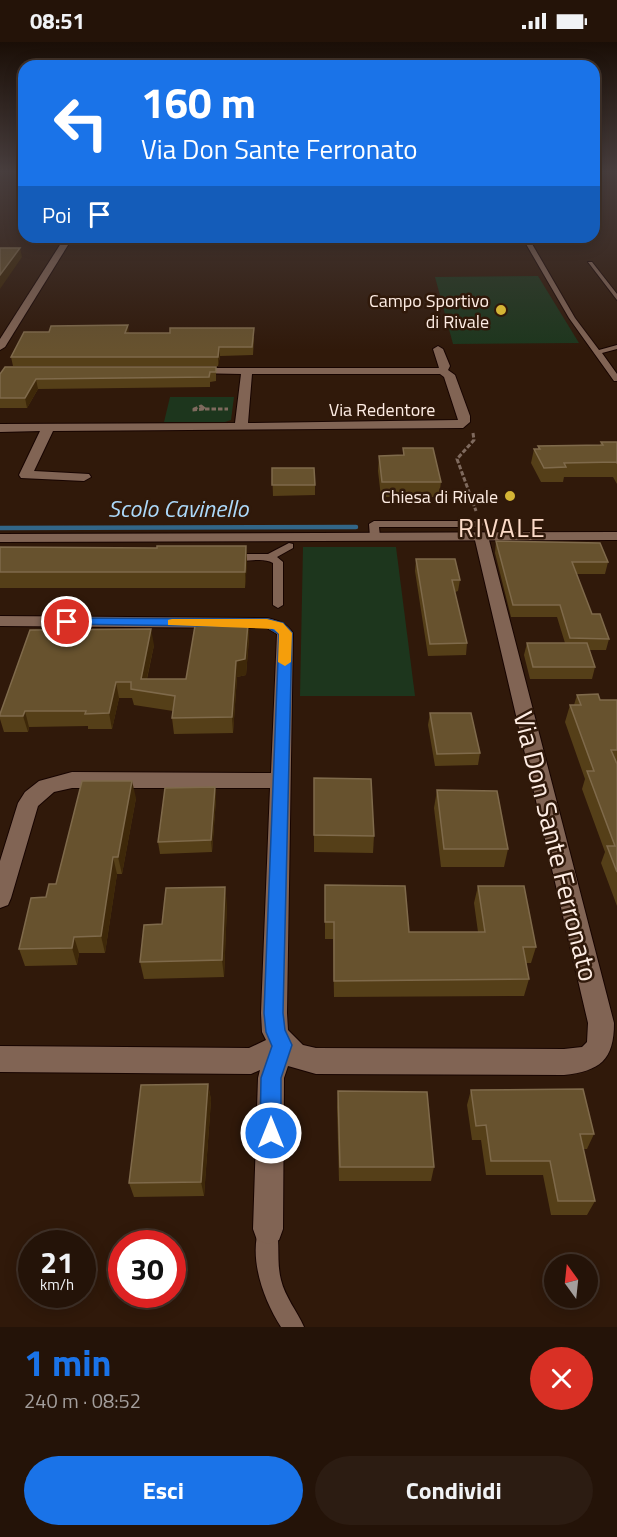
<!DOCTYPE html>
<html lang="it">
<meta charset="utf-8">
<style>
:root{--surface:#241308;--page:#2c1c12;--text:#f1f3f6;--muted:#a39e9c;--line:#413229;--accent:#1a73e8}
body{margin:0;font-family:"Titillium Web",sans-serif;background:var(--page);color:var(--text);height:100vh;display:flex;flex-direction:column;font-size:22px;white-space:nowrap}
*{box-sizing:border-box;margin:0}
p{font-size:20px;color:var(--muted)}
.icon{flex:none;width:33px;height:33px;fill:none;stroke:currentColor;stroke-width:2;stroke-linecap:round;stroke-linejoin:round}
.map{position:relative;height:1285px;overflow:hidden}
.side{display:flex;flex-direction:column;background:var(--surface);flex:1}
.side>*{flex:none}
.hud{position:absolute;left:18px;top:18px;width:582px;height:183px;border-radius:18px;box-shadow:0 3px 15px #0003,0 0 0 2px var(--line);background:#1a73e8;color:#fff;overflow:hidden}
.needle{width:39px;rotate:345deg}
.buttons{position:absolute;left:544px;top:1212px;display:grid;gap:12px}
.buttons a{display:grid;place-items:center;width:54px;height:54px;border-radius:50%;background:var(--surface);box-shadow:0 3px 15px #0003,0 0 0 2px var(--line);font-size:30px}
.speed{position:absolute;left:18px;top:1188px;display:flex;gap:12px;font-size:30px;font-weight:700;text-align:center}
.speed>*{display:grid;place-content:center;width:78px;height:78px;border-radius:50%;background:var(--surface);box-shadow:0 3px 15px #0003,0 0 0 2px var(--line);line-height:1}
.speed small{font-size:15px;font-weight:400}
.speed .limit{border:9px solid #d22;background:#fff;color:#111}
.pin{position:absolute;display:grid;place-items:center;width:51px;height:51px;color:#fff;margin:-26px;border:3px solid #fff;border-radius:50%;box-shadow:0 2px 6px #0007}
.me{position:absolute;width:66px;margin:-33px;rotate:0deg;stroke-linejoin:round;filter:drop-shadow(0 0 4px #0008)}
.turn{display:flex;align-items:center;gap:21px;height:126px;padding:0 24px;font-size:27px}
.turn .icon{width:78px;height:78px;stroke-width:2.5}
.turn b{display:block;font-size:42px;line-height:51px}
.then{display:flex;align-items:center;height:57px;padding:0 24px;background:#0003;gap:12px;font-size:22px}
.round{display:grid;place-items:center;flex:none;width:63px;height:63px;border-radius:32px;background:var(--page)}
.overview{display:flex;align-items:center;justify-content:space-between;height:102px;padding:0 24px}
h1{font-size:36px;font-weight:700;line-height:45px;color:var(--accent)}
.cta{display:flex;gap:12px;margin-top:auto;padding:12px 24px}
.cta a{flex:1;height:69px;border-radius:36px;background:var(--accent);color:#fff;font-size:24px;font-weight:700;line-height:69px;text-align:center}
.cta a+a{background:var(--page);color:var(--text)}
.status{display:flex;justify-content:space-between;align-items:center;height:42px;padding:0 30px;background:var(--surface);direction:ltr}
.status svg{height:16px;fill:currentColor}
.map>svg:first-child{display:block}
.green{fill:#1d361d}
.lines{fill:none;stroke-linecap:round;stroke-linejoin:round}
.stream{stroke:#326688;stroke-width:4.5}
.service-casing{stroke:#170400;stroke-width:2}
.minor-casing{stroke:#170400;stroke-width:2}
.tertiary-casing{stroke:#170400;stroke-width:2}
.path{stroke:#7f6a5e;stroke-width:3;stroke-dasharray:4.5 2;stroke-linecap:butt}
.service{fill:#816454;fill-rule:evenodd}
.minor{fill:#816454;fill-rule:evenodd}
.tertiary{fill:#816454;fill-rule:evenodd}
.wall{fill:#553f18}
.shaded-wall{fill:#3e2809}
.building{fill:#67522e;stroke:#7f6a4b;stroke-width:1.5}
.route{fill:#1a73e8;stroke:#114b97;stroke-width:1.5}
.slow{fill:#f59e0b}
.poi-dot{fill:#d5b535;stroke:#30190a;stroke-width:2}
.labels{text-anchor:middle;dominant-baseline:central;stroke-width:5;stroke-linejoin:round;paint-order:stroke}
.far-poi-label{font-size:18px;fill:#feede4;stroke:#30190a;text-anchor:end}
.far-street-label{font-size:18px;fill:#feede4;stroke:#30190a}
.water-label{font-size:24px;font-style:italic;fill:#acd9fa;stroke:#30190a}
.quarter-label{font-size:26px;letter-spacing:1.5px;fill:#fcdbc8;stroke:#30190a}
.near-street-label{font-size:27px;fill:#feede4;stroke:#30190a}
</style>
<div class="status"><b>08:51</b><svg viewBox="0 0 49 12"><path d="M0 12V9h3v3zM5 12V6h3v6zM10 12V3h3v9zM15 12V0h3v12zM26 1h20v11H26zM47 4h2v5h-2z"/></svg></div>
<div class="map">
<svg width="617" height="1285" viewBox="0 0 617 1285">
<rect width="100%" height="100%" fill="#30190a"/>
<g class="green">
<path d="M538 234 579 301 453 302 435 235Z"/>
<path d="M170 355H234L231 378 225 380H164Z"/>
<path d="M303 505H396L415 654H300Z"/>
</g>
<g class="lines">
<path class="stream" d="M0 486 356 485"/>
<defs>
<g id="service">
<path d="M522 195H528L575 276 599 308 617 303V307L602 311 617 332V339H614L569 276Z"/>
<path d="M588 220H592L617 252V258Z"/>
<path d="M374 479H480L485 482 480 485H379L380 495 375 498 370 495 369 482Z"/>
<path d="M289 501 293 502V506L277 515 283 520V563L278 566 273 563V521C260 513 240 524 228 515L233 512H268Z"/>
<path d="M268 1178 275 1181C281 1196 276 1220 281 1238 285 1255 297 1269 304 1285H281C263 1257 247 1213 261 1181Z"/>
</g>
<g id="minor">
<path d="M438 304 443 307 450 324 448 328 455 333 470 374V380L463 386 53 389 34 429 89 432 91 435 84 439 21 436 19 433 40 389 0 390V382L235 381 241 332 192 331 188 330V326H439L433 307ZM252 332H440L444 335 458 378 248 381Z"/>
<path d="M481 490 488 494 614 981C614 1018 600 1029 564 1033L316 1032 288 1024 284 1036 283 1187 279 1198 268 1202 257 1198 253 1187 258 1036 260 1028 251 1032 0 1030V1004L249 1006 266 998 262 990 261 971 270 746H72L54 750 38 764 11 856 8 863 0 866V819L18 761 25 750 39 739 72 730 271 731 277 592 267 586 0 584V574L267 576C279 579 286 581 293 591L287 971 288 988 303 1003 316 1006 564 1007 582 1005 587 1000 588 981 474 494Z"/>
</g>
<g id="tertiary">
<path d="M65 195H73L5 305 0 308V297Z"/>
<path d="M617 490V498L0 500V492Z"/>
</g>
</defs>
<use href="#service" class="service-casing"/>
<use href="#minor" class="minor-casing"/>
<use href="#tertiary" class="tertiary-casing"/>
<g class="path">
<path d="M201 364 205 367 192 368Z"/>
<path d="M205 367H228"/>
<path d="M473 391 474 398 457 417 476 469"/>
</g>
<use href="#service" class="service"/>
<use href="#minor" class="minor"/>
<use href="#tertiary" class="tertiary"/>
</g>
<g class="wall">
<path d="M129 291 254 295 253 313 220 314 218 324H13L11 315Z"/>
<path d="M216 325V339L210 340V345L38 347 27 366H0V332Z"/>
<path d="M601 400H617V442L613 435H564L563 440H541L531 421 534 407H538V404L600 403Z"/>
<path d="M403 406 441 440 439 455H381L378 429 379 414 403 413Z"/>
<path d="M272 426 315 443V453L273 454Z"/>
<path d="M496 499 608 520 605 532H576L592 572 609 597 606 608H589L595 625 592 637H530L524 613 527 601H565L557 575H511L495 511Z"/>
<path d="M246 504 247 520 245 546H0V505L157 506Z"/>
<path d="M416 517 460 538 458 549 455 550 467 601 466 613 428 614 415 529Z"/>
<path d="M239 581H248L249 596 246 633 237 635 233 691 174 692 172 676 173 669 134 663 132 656H119L112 687H88V684L29 685 28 690H4L0 677V672L154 603 147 637H186Z"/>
<path d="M577 653 600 658H617V864L601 821 605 810 582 747 585 737 565 680 570 663H574Z"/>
<path d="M430 671 480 711 478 723 435 724 428 683Z"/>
<path d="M314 736 374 794 373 811 314 810Z"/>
<path d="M215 745 216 757 212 810 160 812 158 800Z"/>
<path d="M437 748 508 807 504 825H441L434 766Z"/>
<path d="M136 756 122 832H117L105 911H79L77 923 25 924 19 907 46 855Z"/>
<path d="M325 843 409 890H478L474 861 478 844 536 905 531 921H526L529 937 524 954 334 955 333 897H325Z"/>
<path d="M227 862 224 935 144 937 140 920 162 882Z"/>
<path d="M208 1042 211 1058 204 1154 134 1155 129 1141Z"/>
<path d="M471 1048 594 1092 587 1107H583L595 1159 587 1173H551L543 1133H486L481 1098H472L467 1063Z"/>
<path d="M338 1049 434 1125 431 1139H339L337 1065Z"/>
</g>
<g class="shaded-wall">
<path d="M20 206 22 215 0 247V233Z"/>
<path d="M128 283 129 291H125Z"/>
<path d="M219 305 220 314 218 324V315Z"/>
<path d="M36 337 38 347 27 366 25 356Z"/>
<path d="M246 504 247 520 245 546V530Z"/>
<path d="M248 581 249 596 246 633 237 635 233 691 232 675 236 619Z"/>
<path d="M151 587 154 603 144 649 141 637Z"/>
<path d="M116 640 119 656 112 687 109 671Z"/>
<path d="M25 669 29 685 28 690 23 674Z"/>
<path d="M132 739 136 756 122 832 118 815Z"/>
<path d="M215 745 216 757 212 810 211 798Z"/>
<path d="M113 815 117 832 105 911 101 894Z"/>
<path d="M225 845 227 862 224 935 222 918Z"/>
<path d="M74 895 79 911 77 923 72 906Z"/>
<path d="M208 1042 211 1058 204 1154 201 1140Z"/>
</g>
<g class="building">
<path d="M0 206H20L0 233Z"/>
<path d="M128 283 125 291H170V286H254L252 305H219L218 315H11L24 290H49L51 284Z"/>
<path d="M5 325H216V330H210L209 335 36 337 25 356H0V332Z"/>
<path d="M601 400H617V421L616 420 564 421 566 425 544 426 534 407H540L538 404 603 403Z"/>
<path d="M403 406H433L441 440H382L379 414 404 413Z"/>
<path d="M272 426H314L315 443H272Z"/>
<path d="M496 499 600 501 608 520H572L592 572H600L609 597 570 596 560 563H513Z"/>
<path d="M157 504H246L245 530H0V505L157 506Z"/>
<path d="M416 517H455L460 538H452L467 601 430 602Z"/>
<path d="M196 578H239V581H248L245 617 236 619 232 675 172 676 175 654 131 647V640H116L109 671 85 672 86 669H25L23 674H0V672L30 588 151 587 141 637H186Z"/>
<path d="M527 601H587L595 625H533Z"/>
<path d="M598 652 600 658H617V708H611L617 722V830L607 804H615L587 729H594L570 663H581L577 653Z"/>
<path d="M430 671H471L480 711 437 712Z"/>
<path d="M314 736 371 737 374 794 314 793Z"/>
<path d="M82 739H132L118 815H113L101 894 74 895 72 906 19 907 31 856 46 855 49 842H56Z"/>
<path d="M215 745 211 798 158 800 165 746Z"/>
<path d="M437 748 497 749 508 807H444Z"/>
<path d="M325 843 405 844 409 890H485L478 844H524L536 905H523L529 937 334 939V880H325Z"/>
<path d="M225 845 222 918 140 920 144 883 162 882 166 846Z"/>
<path d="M208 1042 201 1140 129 1141 141 1043Z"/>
<path d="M583 1047 594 1092H580L595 1159H558L550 1119H491L486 1083 476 1084 471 1048Z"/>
<path d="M338 1049 427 1050 434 1125H340Z"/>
</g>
<linearGradient id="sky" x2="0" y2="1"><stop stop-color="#1a0e06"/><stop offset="0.42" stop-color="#483e3e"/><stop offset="1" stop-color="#483e3e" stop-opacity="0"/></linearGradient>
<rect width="617" height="308" fill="url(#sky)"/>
<path class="route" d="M67 576 267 577 283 581 292 591 283 971 285 988 292 1003 281 1036V1091L278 1098 271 1101 263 1098 260 1091 261 1036 272 1004 266 990 264 971 279 592 267 585 62 582V577Z"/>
<path class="slow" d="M172 577H267L283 581 292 591 291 620 285 624 278 620 279 592 274 587 168 583V578Z"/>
<g class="poi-dot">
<circle cx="501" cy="268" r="6"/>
<circle cx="510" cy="454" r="6"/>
</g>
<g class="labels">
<g class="far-poi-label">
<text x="489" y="258">Campo Sportivo<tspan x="489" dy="21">di Rivale</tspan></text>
<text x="498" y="454">Chiesa di Rivale</text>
</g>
<g class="far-street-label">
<text x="382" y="367">Via Redentore</text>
</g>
<g class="water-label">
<text x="178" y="466">Scolo Cavinello</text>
</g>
<g class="quarter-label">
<text x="502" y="485">RIVALE</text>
</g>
<g class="near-street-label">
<text transform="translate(557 804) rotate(76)">Via Don Sante Ferronato</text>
</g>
</g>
</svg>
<div class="buttons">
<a><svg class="needle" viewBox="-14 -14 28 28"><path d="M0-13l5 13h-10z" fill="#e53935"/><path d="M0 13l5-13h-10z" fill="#a39e9c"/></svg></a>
</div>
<div class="speed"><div>21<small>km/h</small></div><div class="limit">30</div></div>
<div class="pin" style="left:67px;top:580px;background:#d93025"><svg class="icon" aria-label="arrive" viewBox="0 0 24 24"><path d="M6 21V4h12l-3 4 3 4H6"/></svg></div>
<svg class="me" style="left:271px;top:1091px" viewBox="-20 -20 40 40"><circle r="17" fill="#1a73e8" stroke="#fff" stroke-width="3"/><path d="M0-11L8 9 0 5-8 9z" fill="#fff"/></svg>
<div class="hud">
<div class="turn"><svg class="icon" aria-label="left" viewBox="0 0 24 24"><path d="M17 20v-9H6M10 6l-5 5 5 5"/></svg><div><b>160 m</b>Via Don Sante Ferronato</div></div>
<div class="then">Poi<svg class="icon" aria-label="arrive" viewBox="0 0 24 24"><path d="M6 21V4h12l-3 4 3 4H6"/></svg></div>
</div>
</div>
<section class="side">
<div class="overview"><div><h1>1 min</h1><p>240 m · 08:52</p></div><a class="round" style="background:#d93025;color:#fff"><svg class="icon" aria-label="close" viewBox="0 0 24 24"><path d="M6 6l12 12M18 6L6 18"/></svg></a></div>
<div class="cta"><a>Esci</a><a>Condividi</a></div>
</section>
